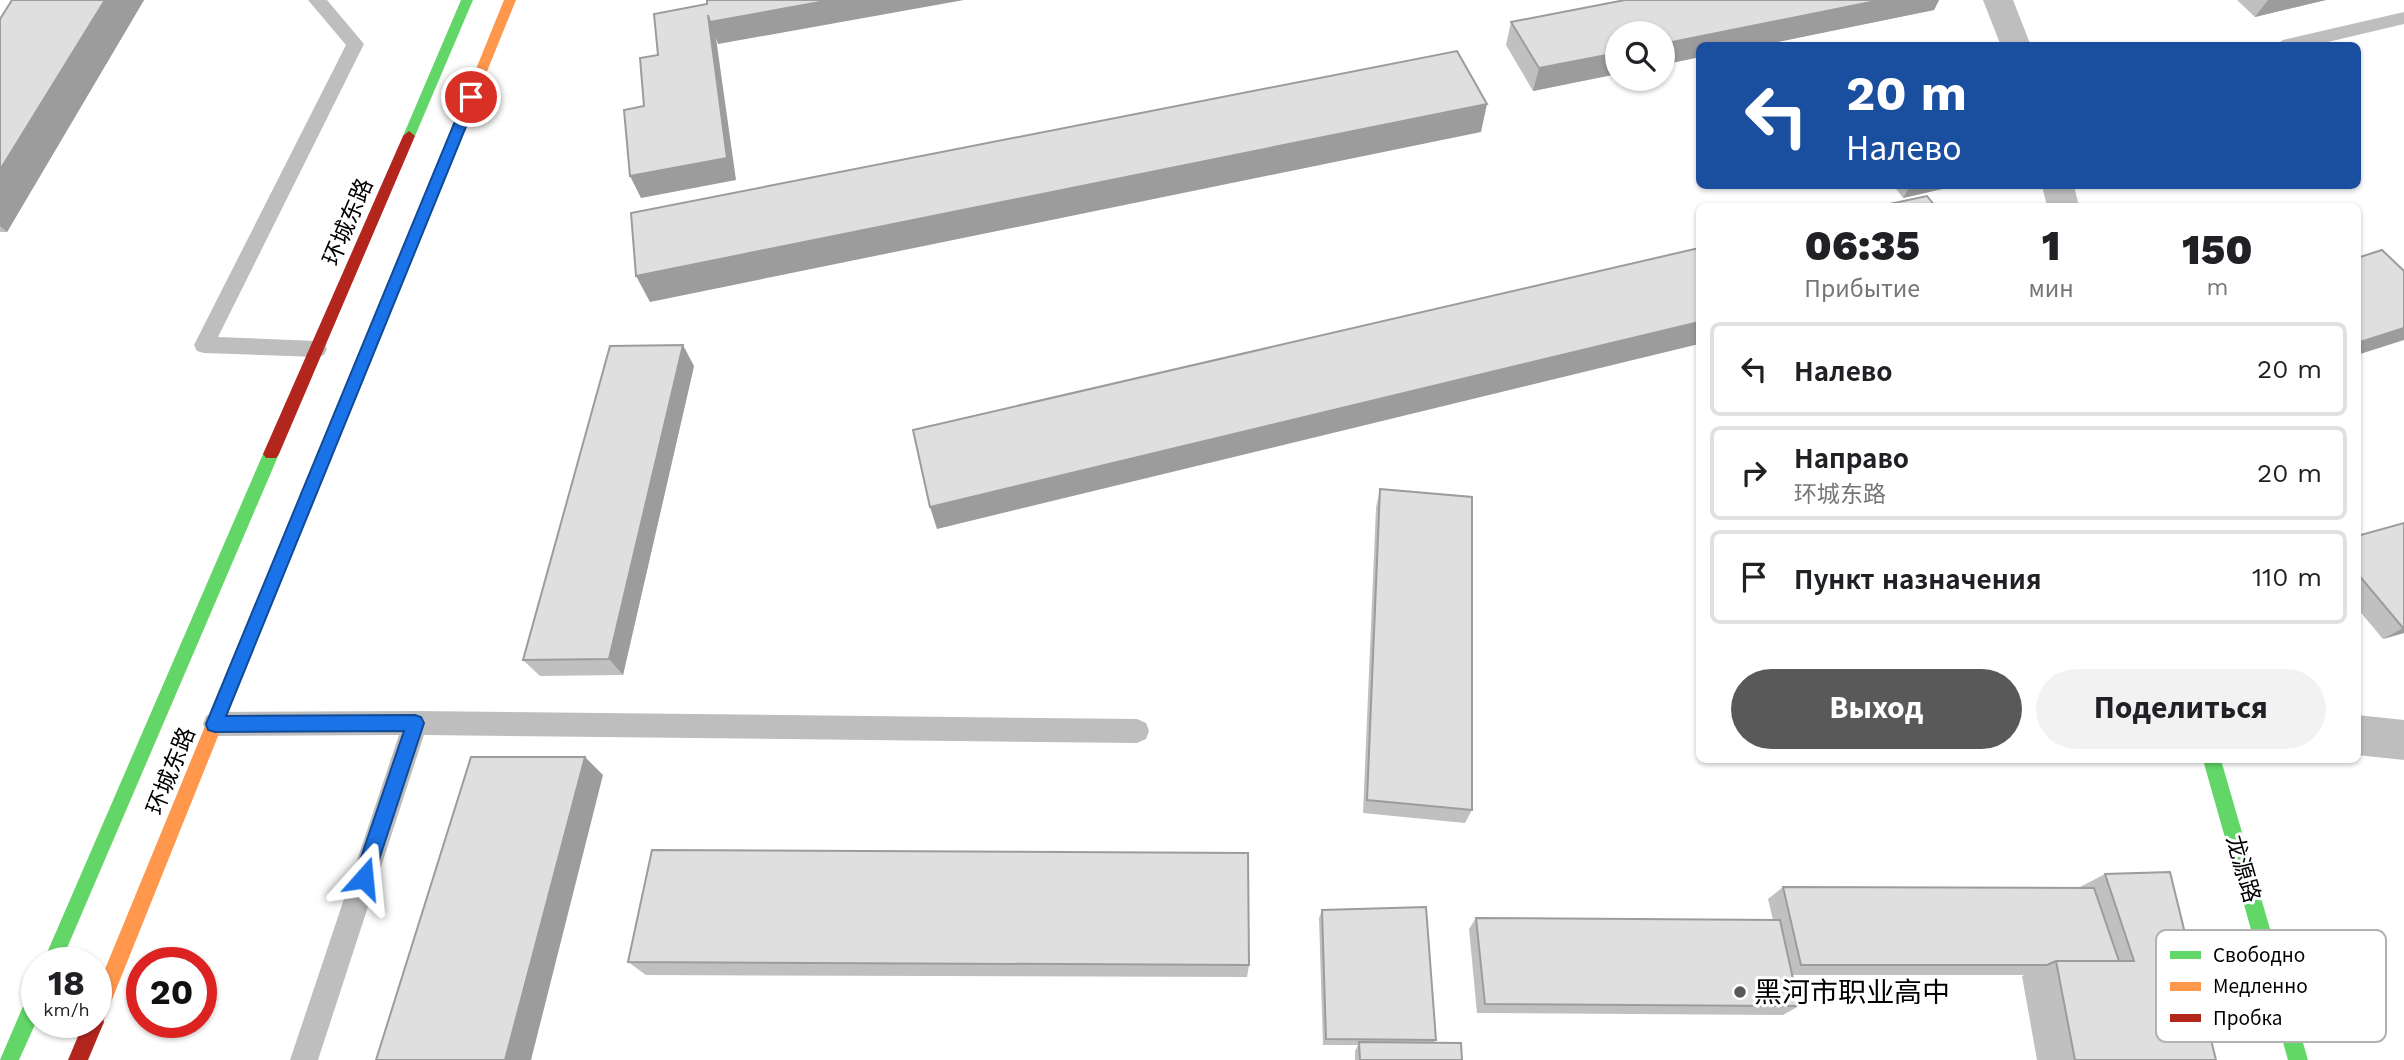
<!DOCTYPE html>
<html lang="ru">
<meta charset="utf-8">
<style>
:root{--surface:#fff;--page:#f2f2f2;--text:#202124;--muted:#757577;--line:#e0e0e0;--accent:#595959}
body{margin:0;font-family:"Work Sans","Noto Sans SC",sans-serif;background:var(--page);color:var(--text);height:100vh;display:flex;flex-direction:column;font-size:26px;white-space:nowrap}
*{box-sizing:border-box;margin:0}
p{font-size:23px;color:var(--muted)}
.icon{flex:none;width:38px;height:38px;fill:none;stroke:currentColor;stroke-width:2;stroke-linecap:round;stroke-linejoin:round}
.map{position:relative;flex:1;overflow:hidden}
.sheet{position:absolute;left:1696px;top:203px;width:665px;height:560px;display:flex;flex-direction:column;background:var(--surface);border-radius:10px;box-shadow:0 2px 5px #0004}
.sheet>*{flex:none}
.banner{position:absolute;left:1696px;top:42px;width:665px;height:147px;border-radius:10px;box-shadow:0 2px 5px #0004;background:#1a4fa0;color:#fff;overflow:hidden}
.fabs{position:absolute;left:1605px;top:21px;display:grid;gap:14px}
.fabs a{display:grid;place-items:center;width:70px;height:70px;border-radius:50%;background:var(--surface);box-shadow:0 2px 5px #0004;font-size:35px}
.speed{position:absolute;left:21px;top:947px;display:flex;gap:14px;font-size:35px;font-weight:700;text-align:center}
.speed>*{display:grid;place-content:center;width:91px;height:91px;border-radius:50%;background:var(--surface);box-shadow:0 2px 5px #0004;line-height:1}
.speed small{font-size:18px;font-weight:400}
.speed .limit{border:10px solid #d22;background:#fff;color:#111}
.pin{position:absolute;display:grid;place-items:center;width:60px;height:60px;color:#fff;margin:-30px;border:4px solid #fff;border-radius:50%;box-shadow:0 2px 7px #0007}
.me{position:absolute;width:77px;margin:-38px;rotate:18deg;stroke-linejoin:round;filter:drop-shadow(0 0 5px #0008)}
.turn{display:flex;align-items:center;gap:24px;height:147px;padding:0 35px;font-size:32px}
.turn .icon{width:91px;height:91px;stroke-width:2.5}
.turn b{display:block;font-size:49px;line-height:60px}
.eta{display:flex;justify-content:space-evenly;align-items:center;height:119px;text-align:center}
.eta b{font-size:42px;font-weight:800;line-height:49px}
.button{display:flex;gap:14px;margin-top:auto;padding:14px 35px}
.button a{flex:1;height:80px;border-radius:42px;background:var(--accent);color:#fff;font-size:28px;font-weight:800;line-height:80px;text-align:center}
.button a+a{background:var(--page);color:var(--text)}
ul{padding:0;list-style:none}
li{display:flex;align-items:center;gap:21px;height:94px;margin:0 14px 10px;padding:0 21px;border:4px solid var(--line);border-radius:10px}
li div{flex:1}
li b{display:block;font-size:26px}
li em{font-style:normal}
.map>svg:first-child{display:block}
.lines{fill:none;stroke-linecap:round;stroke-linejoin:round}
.lane{fill:#bebebe;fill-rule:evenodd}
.street{fill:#bebebe;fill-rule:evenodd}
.fast{fill:#63d668;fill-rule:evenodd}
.slow{fill:#ff974d;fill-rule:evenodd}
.jam{fill:#b3261e;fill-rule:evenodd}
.wall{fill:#c0c0c0}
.shaded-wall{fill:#9c9c9c}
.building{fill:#dfdfdf;stroke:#9c9c9c;stroke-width:2}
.route{fill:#1a73e8;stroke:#114b97;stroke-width:2}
.poi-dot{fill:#595959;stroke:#fff;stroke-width:2.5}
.labels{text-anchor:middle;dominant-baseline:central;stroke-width:6;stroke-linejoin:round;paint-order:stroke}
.street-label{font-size:23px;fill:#000;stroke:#fff}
.near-poi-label{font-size:28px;fill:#000;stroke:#fff;text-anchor:start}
.key{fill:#fff;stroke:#b2b2b2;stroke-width:2}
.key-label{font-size:19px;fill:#000}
</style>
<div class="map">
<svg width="2404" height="1060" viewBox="0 0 2404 1060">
<rect width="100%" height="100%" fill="#fff"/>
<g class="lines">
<g class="lane">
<path d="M308 0H327L364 44 218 337 317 341 324 343 327 349 324 355 317 357 204 353 197 351 194 345 346 45Z"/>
<path d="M2404 12V24L2311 46H2274L2283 40Z"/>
<path d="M415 711 1137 719 1146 723 1149 731 1146 739 1137 743 424 735 318 1060H290L399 735 215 736 206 732 203 724 206 716 215 712Z"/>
</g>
<g class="street">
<path d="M1983 0H2013L2031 46H2001Z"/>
<path d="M2042 186H2074L2079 206H2047Z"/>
<path d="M2357 715 2404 720V760L2357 755Z"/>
</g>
<g class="fast">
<path d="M461 0H473L415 136 409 141 404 139 403 136Z"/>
<path d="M458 123 464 128 268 612 266 617 260 619 254 617 252 612 452 128Z"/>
<path d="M271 448 276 450 279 454 61 962H43L263 454 266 450Z"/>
<path d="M2203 760H2221L2308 1060H2288Z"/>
<path d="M37 988V1020L19 1060H0L30 990Z"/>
</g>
<g class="slow">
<path d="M504 0H516L464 128 458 133 453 131 452 128Z"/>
<path d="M260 605 266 607 268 612 103 1022 96 1025 90 1022H96V991L252 612 254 607Z"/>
</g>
<g class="jam">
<path d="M409 131 415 136 279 454 276 458H266L263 454 403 136Z"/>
<path d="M96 1013 101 1015 104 1022 88 1060H68L84 1022H96Z"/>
</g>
</g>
<g class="wall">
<path d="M12 0H144L7 232H0V19Z"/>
<path d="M1625 0H1939L1934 10 1533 91 1506 45 1511 22Z"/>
<path d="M2237 0H2326L2255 17Z"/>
<path d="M1894 186H1955L1903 198Z"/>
<path d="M694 366 623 675 540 676 523 660Z"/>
<path d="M1380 489 1472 810 1465 823 1363 813 1376 508Z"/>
<path d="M2404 523V633L2383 639 2357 608V536Z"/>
<path d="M2105 874 2216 1060H2037L2022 976 2024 975H1792L1799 1006 1783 1015 1477 1013 1469 929 1476 918 1773 920 1768 899 1783 887H2080Z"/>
<path d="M1322 910 1436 1040 1433 1043 1462 1060H1355V1051L1358 1045H1323L1319 918Z"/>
<path d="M628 962 1249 965 1247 977 646 975Z"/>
</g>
<g class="shaded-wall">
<path d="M105 0H144L7 232 0 226V170Z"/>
<path d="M831 0H964L718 44 716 38 736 180 641 198 630 176 708 15Z"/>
<path d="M1881 0H1939L1934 10 1758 46H1699V57L1662 65V44Z"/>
<path d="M2268 0H2326L2255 17Z"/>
<path d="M1617 53V74L1533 91 1539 68Z"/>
<path d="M1487 104 1481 132 650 302 636 276Z"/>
<path d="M1910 186H1955L1903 198Z"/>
<path d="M1699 322V344L937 529 930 507Z"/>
<path d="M2404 328V340L2357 355V343Z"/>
<path d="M683 345 694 366 623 675 609 659Z"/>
<path d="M2404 627V633L2383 639 2403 628Z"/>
<path d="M585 757 603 775 531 1060H505Z"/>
</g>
<g class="building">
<path d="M12 0H105L0 170V19Z"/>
<path d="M707 0H831L710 22 708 15 727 158 630 176 624 110 644 106 640 58 658 55 654 14 707 4Z"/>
<path d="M1625 0H1881L1662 44V33H1617V53L1539 68 1511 22Z"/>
<path d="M1457 51 1487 104 636 276 631 213Z"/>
<path d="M1927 196 1935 206H1880Z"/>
<path d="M1699 248V322L930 507 913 430Z"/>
<path d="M2382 250 2404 271V328L2357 343V258Z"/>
<path d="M683 345 609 659 523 660 610 346Z"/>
<path d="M1380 489 1472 497V810L1367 800Z"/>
<path d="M2404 523V627L2403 628 2357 573V536Z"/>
<path d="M471 757H585L505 1060H376Z"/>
<path d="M652 850 1248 853 1249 965 628 962Z"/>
<path d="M2170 872 2216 1060H2075L2056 961H2134L2105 874Z"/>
<path d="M1783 887 2094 888 2119 961H2056L2047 965H1801Z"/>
<path d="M1426 907 1436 1040 1326 1039 1322 910Z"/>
<path d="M1476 918 1780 920 1799 1006 1485 1004Z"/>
<path d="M1359 1042 1461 1043 1462 1060H1360Z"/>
</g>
<path class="route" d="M471 92 478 97 226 716 415 715 421 717 424 723 373 878 370 885 364 888 357 885 354 878 404 731 215 732 208 730 206 724 465 97Z"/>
<circle class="poi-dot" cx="1740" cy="992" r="7"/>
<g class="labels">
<g class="street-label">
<text transform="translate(348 222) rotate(-67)">环城东路</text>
<text transform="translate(171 771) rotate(-68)">环城东路</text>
<text transform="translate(2243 869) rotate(74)">龙源路</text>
</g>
<g class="near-poi-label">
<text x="1754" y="992">黑河市职业高中</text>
</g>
</g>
<rect x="2156" y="930" width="230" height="112" rx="10" class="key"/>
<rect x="2170" y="951" width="31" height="8" fill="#63d668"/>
<rect x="2170" y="982" width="31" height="9" fill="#ff974d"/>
<rect x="2170" y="1014" width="31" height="8" fill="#b3261e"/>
<g class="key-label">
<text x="2213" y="962">Свободно</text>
<text x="2213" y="993">Медленно</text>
<text x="2213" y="1025">Пробка</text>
</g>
</svg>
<div class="fabs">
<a><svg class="icon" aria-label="search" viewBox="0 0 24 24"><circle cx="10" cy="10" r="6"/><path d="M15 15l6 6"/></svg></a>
</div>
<div class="speed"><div>18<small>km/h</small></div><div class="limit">20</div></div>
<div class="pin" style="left:471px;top:97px;background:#d93025"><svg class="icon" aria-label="arrive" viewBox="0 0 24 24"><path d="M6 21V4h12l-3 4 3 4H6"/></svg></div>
<svg class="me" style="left:364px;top:878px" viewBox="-20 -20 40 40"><path d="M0-17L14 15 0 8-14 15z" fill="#1a73e8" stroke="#fff" stroke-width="4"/></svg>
<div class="banner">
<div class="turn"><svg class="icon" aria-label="left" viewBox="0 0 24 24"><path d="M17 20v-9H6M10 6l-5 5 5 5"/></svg><div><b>20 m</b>Налево</div></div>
</div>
<section class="sheet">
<div class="eta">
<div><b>06:35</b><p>Прибытие</p></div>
<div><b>1</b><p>мин</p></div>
<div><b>150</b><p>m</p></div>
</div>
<ul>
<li><svg class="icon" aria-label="left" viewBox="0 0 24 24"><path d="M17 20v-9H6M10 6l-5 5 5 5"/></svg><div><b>Налево</b></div><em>20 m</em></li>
<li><svg class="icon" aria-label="right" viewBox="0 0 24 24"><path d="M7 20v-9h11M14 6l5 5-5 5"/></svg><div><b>Направо</b><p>环城东路</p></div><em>20 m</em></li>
<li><svg class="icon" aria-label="arrive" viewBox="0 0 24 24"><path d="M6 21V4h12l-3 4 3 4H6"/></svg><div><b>Пункт назначения</b></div><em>110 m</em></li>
</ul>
<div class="button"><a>Выход</a><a>Поделиться</a></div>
</section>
</div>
